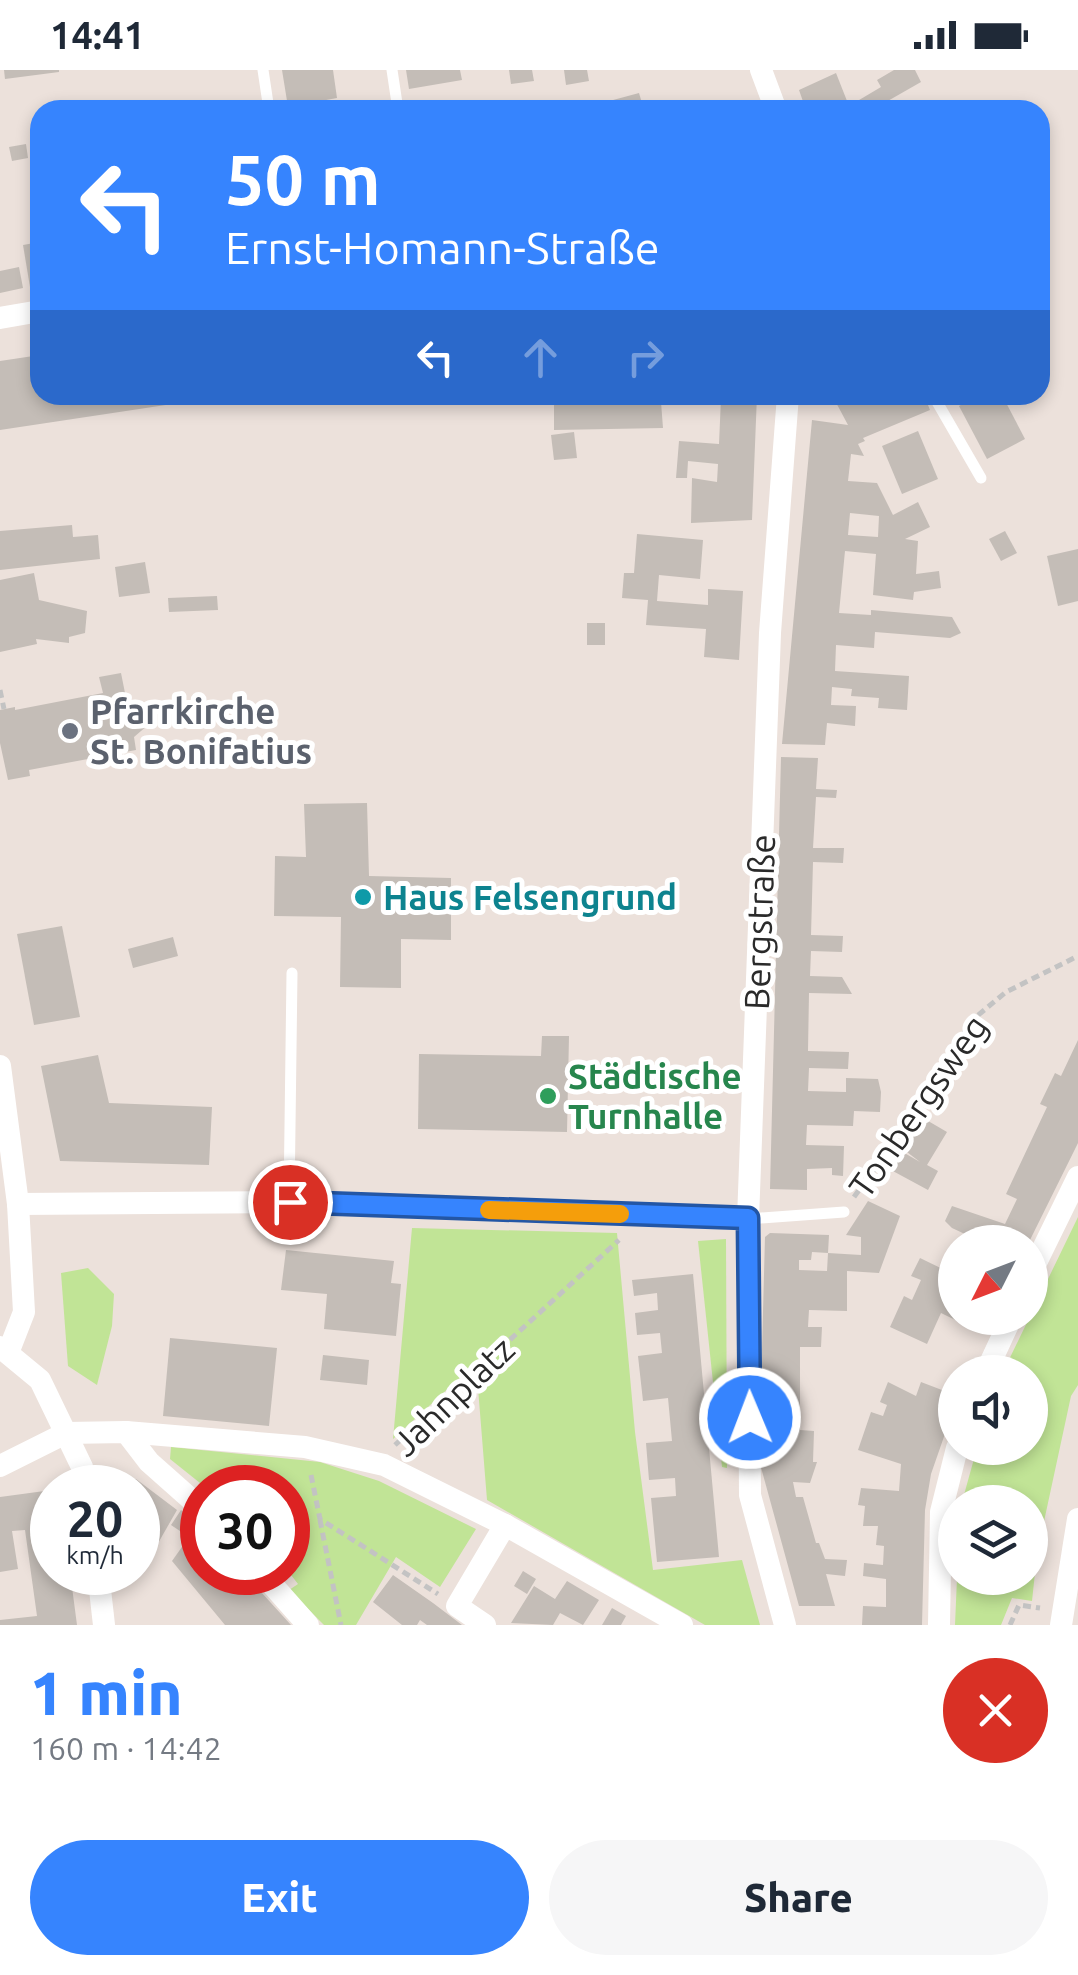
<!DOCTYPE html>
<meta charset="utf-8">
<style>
:root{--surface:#fff;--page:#f6f6f7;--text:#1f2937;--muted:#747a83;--accent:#3684fe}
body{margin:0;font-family:Ubuntu,sans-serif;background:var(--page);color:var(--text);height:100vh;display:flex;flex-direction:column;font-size:38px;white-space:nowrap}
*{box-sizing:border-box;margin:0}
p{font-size:32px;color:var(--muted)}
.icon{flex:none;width:55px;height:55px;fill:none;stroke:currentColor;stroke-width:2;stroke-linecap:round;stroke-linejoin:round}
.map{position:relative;height:1555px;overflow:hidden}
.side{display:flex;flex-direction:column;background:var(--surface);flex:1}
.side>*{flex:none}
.top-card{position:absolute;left:30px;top:30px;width:1020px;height:305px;border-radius:30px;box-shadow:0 5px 15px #0003;background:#3684fe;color:#fff;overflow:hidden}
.needle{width:65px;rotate:228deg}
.fabs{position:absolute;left:938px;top:1155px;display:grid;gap:20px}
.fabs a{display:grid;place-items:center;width:110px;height:110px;border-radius:50%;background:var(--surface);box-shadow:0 5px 15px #0003;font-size:50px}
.speed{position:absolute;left:30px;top:1395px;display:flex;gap:20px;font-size:50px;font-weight:700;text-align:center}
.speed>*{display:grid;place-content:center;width:130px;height:130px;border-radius:50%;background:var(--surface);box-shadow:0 5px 15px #0003;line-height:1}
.speed small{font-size:25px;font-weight:400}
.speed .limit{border:15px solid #d22;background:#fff;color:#111}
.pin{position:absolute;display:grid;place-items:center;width:85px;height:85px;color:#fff;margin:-42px;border:5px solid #fff;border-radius:50%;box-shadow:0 2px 10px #0007}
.me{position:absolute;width:110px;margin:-55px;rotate:359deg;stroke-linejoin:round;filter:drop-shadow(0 0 8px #0008)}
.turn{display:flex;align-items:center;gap:35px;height:210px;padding:0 30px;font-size:45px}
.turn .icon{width:130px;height:130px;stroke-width:2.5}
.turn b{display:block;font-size:70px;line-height:85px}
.lanes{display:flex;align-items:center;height:95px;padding:0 30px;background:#0003;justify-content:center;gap:50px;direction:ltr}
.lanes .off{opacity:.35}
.round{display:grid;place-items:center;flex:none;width:105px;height:105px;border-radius:52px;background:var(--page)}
.overview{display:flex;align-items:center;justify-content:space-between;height:170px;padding:0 30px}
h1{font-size:60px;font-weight:800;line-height:75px;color:var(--accent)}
.action{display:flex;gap:20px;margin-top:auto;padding:20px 30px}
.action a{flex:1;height:115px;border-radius:60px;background:var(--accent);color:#fff;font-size:40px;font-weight:800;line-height:115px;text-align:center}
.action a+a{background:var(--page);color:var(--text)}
.status{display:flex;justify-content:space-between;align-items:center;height:70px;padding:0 50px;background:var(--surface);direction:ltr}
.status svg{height:28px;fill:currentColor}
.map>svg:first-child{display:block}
.green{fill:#c1e496}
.building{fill:#c4bdb7;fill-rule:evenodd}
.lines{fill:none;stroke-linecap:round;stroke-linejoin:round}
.path{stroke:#c3c3c3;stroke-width:5;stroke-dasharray:8 5;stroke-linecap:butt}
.lane{stroke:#fff;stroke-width:11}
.street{stroke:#fff;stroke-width:22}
.route-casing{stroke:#2356a5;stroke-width:25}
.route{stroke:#3684fe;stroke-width:18}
.slow{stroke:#f59e0b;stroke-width:18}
.worship-dot{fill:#6b7280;stroke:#fff;stroke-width:4}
.culture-dot{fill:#0f9aa8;stroke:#fff;stroke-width:4}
.leisure-dot{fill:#2e9e5b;stroke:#fff;stroke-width:4}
.labels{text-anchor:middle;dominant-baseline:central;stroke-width:10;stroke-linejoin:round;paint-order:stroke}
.worship-label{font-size:35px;font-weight:bold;fill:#5b616d;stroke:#fff;text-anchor:start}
.culture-label{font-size:35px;font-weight:bold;fill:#0d838f;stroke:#fff;text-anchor:start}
.street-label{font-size:35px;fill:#2a2a2a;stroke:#fff}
.leisure-label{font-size:35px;font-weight:bold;fill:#27864d;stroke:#fff;text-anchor:start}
</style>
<div class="status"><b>14:41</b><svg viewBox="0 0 49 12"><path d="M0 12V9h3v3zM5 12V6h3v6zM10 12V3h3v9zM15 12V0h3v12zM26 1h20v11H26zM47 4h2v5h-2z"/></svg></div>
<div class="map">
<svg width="1078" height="1555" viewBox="0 0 1078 1555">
<rect width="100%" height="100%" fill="#ece1db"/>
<g class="green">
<path d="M1078 1147V1315L1071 1326 1037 1484 1032 1531 1012 1528 1001 1555H955L957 1508H1030V1432H962L977 1378H1030V1302H1003Z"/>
<path d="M412 1158 617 1163 635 1362 653 1500 742 1490 760 1555H705L487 1430 476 1293 393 1369Z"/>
<path d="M726 1169 727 1398 722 1397 698 1171Z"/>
<path d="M88 1198 114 1224 112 1256 97 1315 68 1296 61 1203Z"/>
<path d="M171 1377 320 1392 379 1411 476 1459 440 1517 396 1487 356 1555H324L289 1520 298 1514 288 1501V1418L205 1417 170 1389Z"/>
</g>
<g class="building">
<path d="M4 0H59V2L5 9Z"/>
<path d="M282 0H333L337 28 288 37Z"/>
<path d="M406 0H460L462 10 409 19Z"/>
<path d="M509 0H532L534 11 511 14Z"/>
<path d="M564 0H587L589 11 566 15Z"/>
<path d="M894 0H915L921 12 872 40H806L799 20 836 3 849 36 881 17 877 10Z"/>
<path d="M639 23 644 40H604L602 33Z"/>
<path d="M26 74 28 88 12 91 9 77Z"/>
<path d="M40 172V215L30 217 23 175Z"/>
<path d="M19 197 23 218 0 223V201Z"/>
<path d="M40 285V325H178L179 333 0 360V291Z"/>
<path d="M631 325H757L752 450 691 453 692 408 717 412 718 394 688 391 687 408H676L679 371 719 374 721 328 661 332 663 358 554 360V334H633Z"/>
<path d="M832 325H924L930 340 863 368 865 371 858 374 864 386 851 384 848 411 877 413 893 445 918 432 930 457 905 469 918 471 916 504 939 501 941 518 914 522 913 530 873 525 876 484 845 481 839 543 871 545V540L952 547 961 563 950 568 875 562 874 578 836 575 835 601 909 606 907 640 878 638 879 628 851 626 852 619 832 617 831 635 856 636 855 656 827 653 825 675 782 674 812 350 848 355ZM850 443 879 446 878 467 848 465Z"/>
<path d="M979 325H1002L1025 369 987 389 959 336Z"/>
<path d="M918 361 938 409 902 424 882 376Z"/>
<path d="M574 362 577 388 554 390 551 365Z"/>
<path d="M72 455 73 467 98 465 100 489 0 500V461Z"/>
<path d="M1005 461 1017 483 1001 491 989 469Z"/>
<path d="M637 464 703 470 700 509 659 505 657 531 708 535V519L743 521 739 590 704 587 706 559 646 555 648 530 622 528 624 503H634Z"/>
<path d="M1078 479V531L1058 536 1047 486Z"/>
<path d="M145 492 150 523 119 527 115 497Z"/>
<path d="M34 503 39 530 87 541 85 563 69 567V573L36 569 37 574 0 582V510Z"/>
<path d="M217 526 218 540 169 542 168 528Z"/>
<rect x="587" y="553" width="18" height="22"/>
<path d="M121 603 127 633 145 640 148 655 134 667 136 680 29 700 30 706 8 710 0 673V640L15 637V640L103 623 99 607Z"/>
<path d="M781 687 818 688 816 719 837 720 836 728 816 727 813 778H844L843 793 813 792 811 865 843 866 842 882 811 881 810 906 842 907 852 924 809 923 808 981 849 982 848 999 809 998 808 1021 846 1022V1008L878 1009 881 1022 880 1042 854 1041 853 1056 807 1055 806 1075 844 1076 843 1106 832 1105V1098L807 1099V1120L770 1119Z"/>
<path d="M367 733 369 806 451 808V870L401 869V918L340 917 341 847 274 846 275 786 306 787 304 734Z"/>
<path d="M62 856 80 947 34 955 17 864Z"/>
<path d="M173 867 178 886 133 898 128 879Z"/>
<path d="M542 966H569L567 1062 418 1059 419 984 541 986Z"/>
<path d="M1078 970V1073L1029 1172H982L952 1158 945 1151 952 1136 1005 1154 1017 1129 1006 1124 1047 1037 1040 1034 1055 1003 1061 1006Z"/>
<path d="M98 985 109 1033 212 1037 209 1095 60 1091 41 996Z"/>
<path d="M923 1048 947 1062 927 1095 938 1101 928 1120 891 1100 901 1081 920 1092 903 1079Z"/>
<path d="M868 1131 900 1146 879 1203 847 1201V1241L809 1240 808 1257H822L821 1277H800V1360L814 1361 813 1392H817L810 1413 793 1412 796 1427H803L816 1473H819L825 1489 847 1490 845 1506 826 1504 835 1536H799L759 1390 765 1167 770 1163 829 1165 828 1183 812 1182 811 1190H799V1200L827 1201 828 1183 861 1185V1167L846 1165Z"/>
<path d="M286 1180 394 1191 391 1213 401 1214 396 1266 324 1259 327 1224 281 1220Z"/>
<path d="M920 1188 955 1205V1248H992L989 1254 981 1250 976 1260 941 1243 927 1274 890 1257 904 1226 912 1230 921 1210 911 1206Z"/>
<path d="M693 1204 719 1487 657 1492 651 1428 676 1426 675 1408 649 1410 646 1373 672 1371 668 1328 643 1331 638 1286 662 1283 660 1263 637 1265 635 1243 658 1240 657 1223 634 1226 632 1210Z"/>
<path d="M170 1268 277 1278 269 1356 163 1346Z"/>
<path d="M323 1285 369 1290 367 1315 320 1310Z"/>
<path d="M888 1312 916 1326 921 1312 955 1325V1335L931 1404 925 1440 922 1555H862L863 1536 886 1537V1509L863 1506 864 1493 883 1495 884 1476 876 1475 878 1456H863L865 1436 858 1435 861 1418 899 1421 901 1394 858 1380 871 1342 883 1346 887 1335 880 1332Z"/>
<path d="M136 1409 177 1440 157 1475 141 1462 149 1451 138 1452V1418H118V1410Z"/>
<path d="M52 1420V1502H70L77 1555H0V1550L37 1546 25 1460 12 1461 18 1499 0 1502V1427Z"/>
<path d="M181 1440 202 1458V1502H243L291 1555H225L172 1491 189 1467 171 1455Z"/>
<path d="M523 1501 536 1509 527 1524 514 1516Z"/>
<path d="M393 1505 433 1533 462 1555H427L420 1550 417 1555H402L373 1532Z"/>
<path d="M567 1511 599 1530 583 1555 560 1543 553 1555 511 1553 534 1516 555 1529Z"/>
<path d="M612 1538 626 1546 621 1555H602Z"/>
</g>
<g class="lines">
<g class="path">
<path d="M0 620 4 639"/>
<path d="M854 1127 941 1008 958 971 977 946 1006 922 1078 886"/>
<path d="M395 1375 619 1170"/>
<path d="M311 1405 320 1449 438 1524"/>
<path d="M320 1450 341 1555"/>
<path d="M1010 1555 1019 1535 1040 1538"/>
</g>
<g class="lane">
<path d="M263 0 269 40"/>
<path d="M392 0 398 40"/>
<path d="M933 325 981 408"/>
<path d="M289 1132 292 903"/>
<path d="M748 1149 844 1142"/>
</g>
<g class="street">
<path d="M761 0 776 40"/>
<path d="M0 248 40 241"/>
<path d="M0 996 18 1134 24 1242 8 1283"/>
<path d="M18 1134 289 1132 748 1149"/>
<path d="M1030 1205 1078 1107"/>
<path d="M0 1277 40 1310 82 1397 86 1418"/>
<path d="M986 1302 1011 1248"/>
<path d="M126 1362 149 1392 202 1439"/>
<path d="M0 1396 66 1363 126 1362 305 1377 384 1395 505 1455 682 1555"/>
<path d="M98 1502 104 1555"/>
<path d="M261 1502 308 1555"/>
<path d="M485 1555 457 1536 505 1455"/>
<path d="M785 1555 750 1425 748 1149 770 563 788 325"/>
<path d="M939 1555 941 1442 957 1378"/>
<path d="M1061 1555 1078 1449"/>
</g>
</g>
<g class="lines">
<defs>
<path id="route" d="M290 1132 748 1148 750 1348"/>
</defs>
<use href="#route" class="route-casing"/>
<use href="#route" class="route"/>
<path class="slow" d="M489 1140 620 1144"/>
</g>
<circle class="worship-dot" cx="70" cy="661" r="10"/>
<circle class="culture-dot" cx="363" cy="827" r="10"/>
<circle class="leisure-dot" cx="548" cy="1026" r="10"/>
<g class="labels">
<g class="worship-label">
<text x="90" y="641">Pfarrkirche<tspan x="90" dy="40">St. Bonifatius</tspan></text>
</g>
<g class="culture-label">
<text x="383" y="827">Haus Felsengrund</text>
</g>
<g class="street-label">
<text transform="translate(759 852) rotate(-88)">Bergstraße</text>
<text transform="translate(918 1036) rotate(-55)">Tonbergsweg</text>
<text transform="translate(453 1326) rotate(-44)">Jahnplatz</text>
</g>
<g class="leisure-label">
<text x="568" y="1006">Städtische<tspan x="568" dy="40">Turnhalle</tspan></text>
</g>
</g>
</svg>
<div class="fabs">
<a><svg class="needle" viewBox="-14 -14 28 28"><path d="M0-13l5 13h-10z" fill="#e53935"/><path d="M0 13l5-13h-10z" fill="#747a83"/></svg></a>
<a><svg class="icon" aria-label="sound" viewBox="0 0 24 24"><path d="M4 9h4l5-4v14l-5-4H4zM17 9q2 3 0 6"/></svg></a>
<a><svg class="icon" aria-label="layers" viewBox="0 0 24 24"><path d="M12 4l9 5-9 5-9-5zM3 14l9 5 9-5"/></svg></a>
</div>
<div class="speed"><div>20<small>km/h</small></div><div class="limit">30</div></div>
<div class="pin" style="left:290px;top:1132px;background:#d93025"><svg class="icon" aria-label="arrive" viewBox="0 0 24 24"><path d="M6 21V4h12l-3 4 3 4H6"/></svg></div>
<svg class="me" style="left:750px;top:1348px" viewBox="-20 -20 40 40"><circle r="17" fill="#3684fe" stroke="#fff" stroke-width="3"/><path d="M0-11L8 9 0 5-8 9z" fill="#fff"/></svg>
<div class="top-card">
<div class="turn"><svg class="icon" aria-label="left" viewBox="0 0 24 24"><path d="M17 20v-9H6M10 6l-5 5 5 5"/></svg><div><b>50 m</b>Ernst-Homann-Straße</div></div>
<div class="lanes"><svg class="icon" aria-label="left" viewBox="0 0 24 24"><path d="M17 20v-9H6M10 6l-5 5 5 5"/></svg><svg class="icon off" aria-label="ahead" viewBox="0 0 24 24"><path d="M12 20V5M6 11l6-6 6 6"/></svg><svg class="icon off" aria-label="right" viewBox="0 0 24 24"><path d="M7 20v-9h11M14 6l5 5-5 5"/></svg></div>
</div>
</div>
<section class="side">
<div class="overview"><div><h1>1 min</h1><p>160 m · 14:42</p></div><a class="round" style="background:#d93025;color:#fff"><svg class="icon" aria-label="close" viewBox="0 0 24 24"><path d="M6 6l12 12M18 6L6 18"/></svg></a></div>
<div class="action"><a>Exit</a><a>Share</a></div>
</section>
